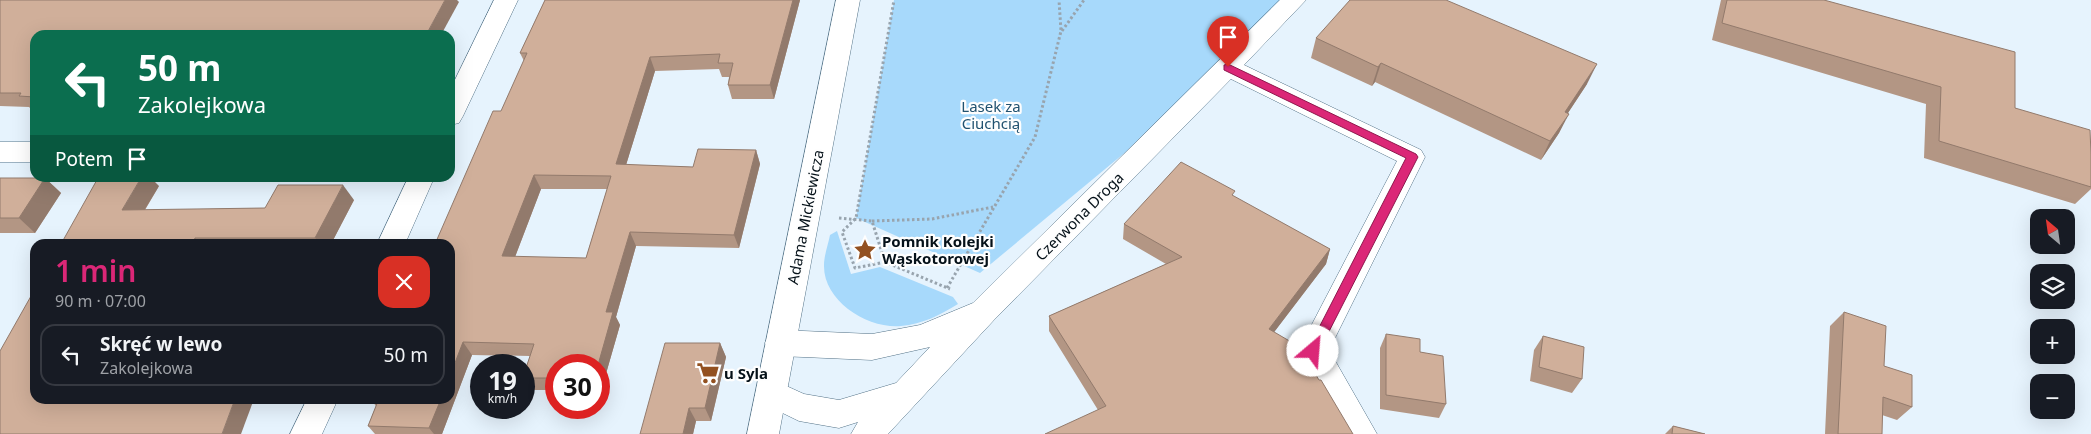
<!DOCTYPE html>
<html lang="pl">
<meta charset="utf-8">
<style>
:root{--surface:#171b24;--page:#242831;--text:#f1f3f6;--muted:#9ea1a6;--line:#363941;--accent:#db2777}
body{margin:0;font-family:"Noto Sans",sans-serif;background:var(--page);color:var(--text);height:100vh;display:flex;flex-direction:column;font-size:19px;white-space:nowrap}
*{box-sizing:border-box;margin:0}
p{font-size:16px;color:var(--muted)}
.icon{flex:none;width:28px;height:28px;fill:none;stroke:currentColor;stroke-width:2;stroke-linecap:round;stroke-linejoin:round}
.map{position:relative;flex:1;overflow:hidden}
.drawer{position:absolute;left:30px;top:239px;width:425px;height:165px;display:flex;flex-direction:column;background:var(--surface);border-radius:15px;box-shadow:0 5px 20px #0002}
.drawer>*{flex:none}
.guide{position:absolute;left:30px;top:30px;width:425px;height:152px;border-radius:15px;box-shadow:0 5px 20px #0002;background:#0b6e4f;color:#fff;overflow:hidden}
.needle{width:32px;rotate:331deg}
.tools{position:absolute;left:2030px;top:209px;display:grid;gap:10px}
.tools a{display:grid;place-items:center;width:45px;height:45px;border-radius:10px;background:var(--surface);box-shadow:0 5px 20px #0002;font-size:25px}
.speed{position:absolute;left:470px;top:354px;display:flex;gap:10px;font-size:25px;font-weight:700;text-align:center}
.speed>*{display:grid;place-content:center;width:65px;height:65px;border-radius:50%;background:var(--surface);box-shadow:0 5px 20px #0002;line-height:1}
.speed small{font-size:12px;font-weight:400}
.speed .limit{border:8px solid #d22;background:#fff;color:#111}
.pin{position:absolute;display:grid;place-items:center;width:42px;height:42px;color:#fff;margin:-51px -21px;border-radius:50% 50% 50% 0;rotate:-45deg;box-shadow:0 0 5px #0007}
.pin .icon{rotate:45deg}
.me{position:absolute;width:55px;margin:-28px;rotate:27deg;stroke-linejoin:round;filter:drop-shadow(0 0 4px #0008)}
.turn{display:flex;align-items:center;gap:18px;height:105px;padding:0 25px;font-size:22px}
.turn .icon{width:65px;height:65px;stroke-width:2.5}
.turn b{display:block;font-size:35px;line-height:42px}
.then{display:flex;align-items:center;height:48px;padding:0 25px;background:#0003;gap:10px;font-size:19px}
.round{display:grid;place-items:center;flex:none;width:52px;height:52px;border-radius:15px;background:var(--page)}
.summary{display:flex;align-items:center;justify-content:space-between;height:85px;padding:0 25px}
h1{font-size:30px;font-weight:600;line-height:38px;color:var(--accent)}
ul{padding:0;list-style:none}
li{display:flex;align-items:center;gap:15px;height:62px;margin:0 10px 8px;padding:0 15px;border:2px solid var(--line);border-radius:15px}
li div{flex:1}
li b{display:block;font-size:19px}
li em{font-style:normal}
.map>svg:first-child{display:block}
.green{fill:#a7d9fb}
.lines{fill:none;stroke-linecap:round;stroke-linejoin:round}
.street-casing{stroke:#537287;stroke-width:1}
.secondary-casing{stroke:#537287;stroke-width:1}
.path{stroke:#98a4ae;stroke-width:3;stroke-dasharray:2.5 2.5;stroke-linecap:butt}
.street{fill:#fff;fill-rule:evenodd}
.secondary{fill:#fff;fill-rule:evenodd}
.wall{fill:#b39684;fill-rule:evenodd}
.shaded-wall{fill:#927a6c}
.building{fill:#d0af9a;stroke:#927a6c;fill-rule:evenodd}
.route{fill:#db2777;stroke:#8e194d}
.labels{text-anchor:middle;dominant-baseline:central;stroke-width:4.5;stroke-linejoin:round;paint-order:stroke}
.park-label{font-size:15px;fill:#215270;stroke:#fefefe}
.street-label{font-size:15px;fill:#051119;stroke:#fefefe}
.poi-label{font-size:15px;font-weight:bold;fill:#051119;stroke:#fefefe;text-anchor:start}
</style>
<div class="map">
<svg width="2091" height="434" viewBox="0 0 2091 434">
<rect width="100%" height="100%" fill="#e6f3fd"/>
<g class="green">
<path d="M894 0H1294L1228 67 980 273 856 218Z"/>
<path d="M837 231 851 274 880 267 953 297 958 304C940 315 923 324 901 326 868 329 823 301 824 265 824 256 828 245 830 235Z"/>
</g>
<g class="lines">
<defs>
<g id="street">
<path d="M494 0H518L463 116 459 123 450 125V90Z"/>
<path d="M1280 0H1306L1244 65 1421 150 1425 157 1329 350 1377 434H1344L1298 351 1397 161 1231 79 994 320 888 434H851L858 422 839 428 799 421 760 402 756 392 760 382 771 379 804 394 839 400 896 383 930 347 872 360 780 356 769 352 765 343 769 334 780 330 872 334 920 325 973 303Z"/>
<rect x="0" y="142" width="35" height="20"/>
<path d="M408 178H434L405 244H377Z"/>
<path d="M307 399H338L322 434H290Z"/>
</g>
<path id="secondary" d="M836 0H860L779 434H747Z"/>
</defs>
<use href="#street" class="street-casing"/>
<use href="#secondary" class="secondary-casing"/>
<g class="path">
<path d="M1062 31 1084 0"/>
<path d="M839 218 872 221 885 262 950 289"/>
<path d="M872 221 932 219 993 207"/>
<path d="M885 262 855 268 842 232 856 218 894 0"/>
<path d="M947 288 1035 137 1061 31 1059 0"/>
</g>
<use href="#street" class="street"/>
<use href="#secondary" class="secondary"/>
</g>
<g class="wall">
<path d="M0 0 459 2 35 35V110H32L29 107 0 106Z"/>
<path d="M545 0H800L774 99H732L728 85 729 77H722L719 69 655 71 626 165 693 167 756 150 760 164 739 248 636 246 616 317 620 325 601 391H599V365H556V390H531L524 380V374L530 356 472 355 442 434H375L368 426 376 406 372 401 524 61 520 53ZM541 189H607L586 258 515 257Z"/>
<path d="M1721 0H1824L2015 108 2091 154V189L2075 204 1924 158 1926 104 1712 40Z"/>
<path d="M1316 38 1587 84 1568 113 1559 133 1541 160 1375 82 1372 86 1311 58Z"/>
<path d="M0 178H45L61 193 35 233H0Z"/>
<path d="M159 186 145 210 265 208 354 200 331 244H61Z"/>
<path d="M1234 197 1330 249 1326 264 1274 332 1098 410 1049 331V316L1166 264 1123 239 1124 224Z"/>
<path d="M1844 312 1884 366 1912 407 1897 420 1882 415V434H1825L1830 326Z"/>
<path d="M1386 334 1420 352 1446 404 1439 418 1380 409V348Z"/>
<path d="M1543 336 1582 379 1572 393 1530 381 1534 350Z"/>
<path d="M720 343 726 357 711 421H696L693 434H640Z"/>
<path d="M1673 426 1705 434H1665Z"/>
</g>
<g class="shaded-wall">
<path d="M445 0H457L459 2 441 35H426Z"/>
<path d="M793 0H800L774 99 770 85Z"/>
<path d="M650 57 655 71 622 178 616 164Z"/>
<path d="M1381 63 1375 82 1372 86 1378 67Z"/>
<path d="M1597 64 1587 84 1556 131 1565 112Z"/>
<path d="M1569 114 1559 133 1541 160 1550 141Z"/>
<path d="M756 150 760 164 739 248 734 235Z"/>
<path d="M534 175 541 189 510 270 502 256Z"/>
<path d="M45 178 61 193 35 233 19 218Z"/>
<path d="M141 178H151L159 186 136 224 122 210Z"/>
<path d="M343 185 354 200 331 244H320L315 238Z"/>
<path d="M630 232 636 246 616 317 620 325 601 391 599 387V365H598L606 312Z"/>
<path d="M195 238 201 244H192Z"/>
<path d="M1330 249 1326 264 1265 344 1269 329Z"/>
<path d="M463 342 472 355 442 434H434L429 428 441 399H450V376Z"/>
<path d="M720 343 726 357 711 421 705 408Z"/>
<path d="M115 399H137L130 415 114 402Z"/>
<path d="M235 399H254L241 434H222Z"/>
<path d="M689 408 696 421 693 434H683Z"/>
</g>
<g class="building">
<path d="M0 0H445L426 35H35V97L19 96 21 93H0Z"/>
<path d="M545 0H793L770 85H728L733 63H718L720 54 650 57 616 164 693 167 698 149 756 150 734 235 630 232 606 312H613L598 365H556V378H524V374L534 344 463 342 450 376V244H435L493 111H501L527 53H520ZM534 175 611 176 586 258 502 256Z"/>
<path d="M1350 0H1446L1597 64 1565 112 1569 114 1550 141 1381 63 1378 67 1316 38Z"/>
<path d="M1727 0H1824L2015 52V108L2090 130 2091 154V187L1939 141 1941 87 1722 23Z"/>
<path d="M1181 162 1235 191 1232 195 1330 249 1269 329 1298 346 1319 380H1321L1353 434H1045L1106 406 1049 316 1182 257 1124 224Z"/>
<path d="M0 178H45L19 218H0Z"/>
<path d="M98 178H141L122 210 265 208 278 185H343L315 238H195L192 244H61Z"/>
<path d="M35 289V399H115L114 402 141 399H235L222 434H0V351Z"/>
<path d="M1844 312 1886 326 1884 366 1912 375V407L1883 397 1882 434H1838Z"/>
<path d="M1386 334 1420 339V352L1443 356 1446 404 1386 395Z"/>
<path d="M1543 336 1584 347 1582 379 1539 367Z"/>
<path d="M665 343H720L705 408H689L683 434H640Z"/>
<path d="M373 399H441L429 428 368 426 378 401H372Z"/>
<path d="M1673 426 1705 434H1672Z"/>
</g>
<path class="route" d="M1228 64 1416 154 1418 157 1317 355 1313 357 1309 355 1307 351 1406 158 1224 70V65Z"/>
<defs>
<symbol id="sight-bare" viewBox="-9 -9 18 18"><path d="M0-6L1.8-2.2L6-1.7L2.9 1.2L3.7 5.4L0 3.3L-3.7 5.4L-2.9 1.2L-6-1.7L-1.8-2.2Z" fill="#935120" stroke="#fefefe" stroke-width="2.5" paint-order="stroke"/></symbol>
<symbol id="supermarket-bare" viewBox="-9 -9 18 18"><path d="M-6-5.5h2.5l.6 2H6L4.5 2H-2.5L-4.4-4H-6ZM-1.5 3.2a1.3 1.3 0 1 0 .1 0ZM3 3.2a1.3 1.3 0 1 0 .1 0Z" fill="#935120" stroke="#fefefe" stroke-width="2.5" paint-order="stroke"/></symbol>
</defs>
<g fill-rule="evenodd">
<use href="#sight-bare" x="849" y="234" width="32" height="32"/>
<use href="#supermarket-bare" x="692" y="357" width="32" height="32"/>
</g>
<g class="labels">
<g class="park-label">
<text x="991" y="106">Lasek za<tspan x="991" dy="17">Ciuchcią</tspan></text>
</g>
<g class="street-label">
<text transform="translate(1079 216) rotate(-45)">Czerwona Droga</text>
<text transform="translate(805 217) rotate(-79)">Adama Mickiewicza</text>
</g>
<g class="poi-label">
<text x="882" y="241">Pomnik Kolejki<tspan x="882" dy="17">Wąskotorowej</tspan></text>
<text x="724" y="373">u Syla</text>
</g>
</g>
</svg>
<div class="tools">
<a><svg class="needle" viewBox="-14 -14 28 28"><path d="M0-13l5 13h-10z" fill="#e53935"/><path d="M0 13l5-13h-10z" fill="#9ea1a6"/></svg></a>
<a><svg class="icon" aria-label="layers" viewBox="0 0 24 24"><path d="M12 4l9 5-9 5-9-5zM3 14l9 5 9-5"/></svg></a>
<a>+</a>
<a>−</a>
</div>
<div class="speed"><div>19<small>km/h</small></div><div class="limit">30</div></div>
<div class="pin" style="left:1228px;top:67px;background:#d93025"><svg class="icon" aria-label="arrive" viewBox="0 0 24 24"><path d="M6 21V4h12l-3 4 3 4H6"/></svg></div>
<svg class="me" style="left:1313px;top:351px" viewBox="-20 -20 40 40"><circle r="19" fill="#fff"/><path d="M0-13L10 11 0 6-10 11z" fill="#db2777"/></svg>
<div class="guide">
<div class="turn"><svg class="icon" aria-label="left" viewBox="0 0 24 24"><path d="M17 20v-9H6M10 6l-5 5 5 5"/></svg><div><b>50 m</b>Zakolejkowa</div></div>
<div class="then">Potem<svg class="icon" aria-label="arrive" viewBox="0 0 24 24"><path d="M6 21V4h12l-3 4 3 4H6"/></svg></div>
</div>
<section class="drawer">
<div class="summary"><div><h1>1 min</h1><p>90 m · 07:00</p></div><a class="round" style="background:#d93025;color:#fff"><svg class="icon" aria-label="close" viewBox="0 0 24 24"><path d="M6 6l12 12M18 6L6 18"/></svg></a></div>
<ul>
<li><svg class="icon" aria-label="left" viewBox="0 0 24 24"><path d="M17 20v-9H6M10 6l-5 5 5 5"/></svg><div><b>Skręć w lewo</b><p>Zakolejkowa</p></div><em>50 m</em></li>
</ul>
</section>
</div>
